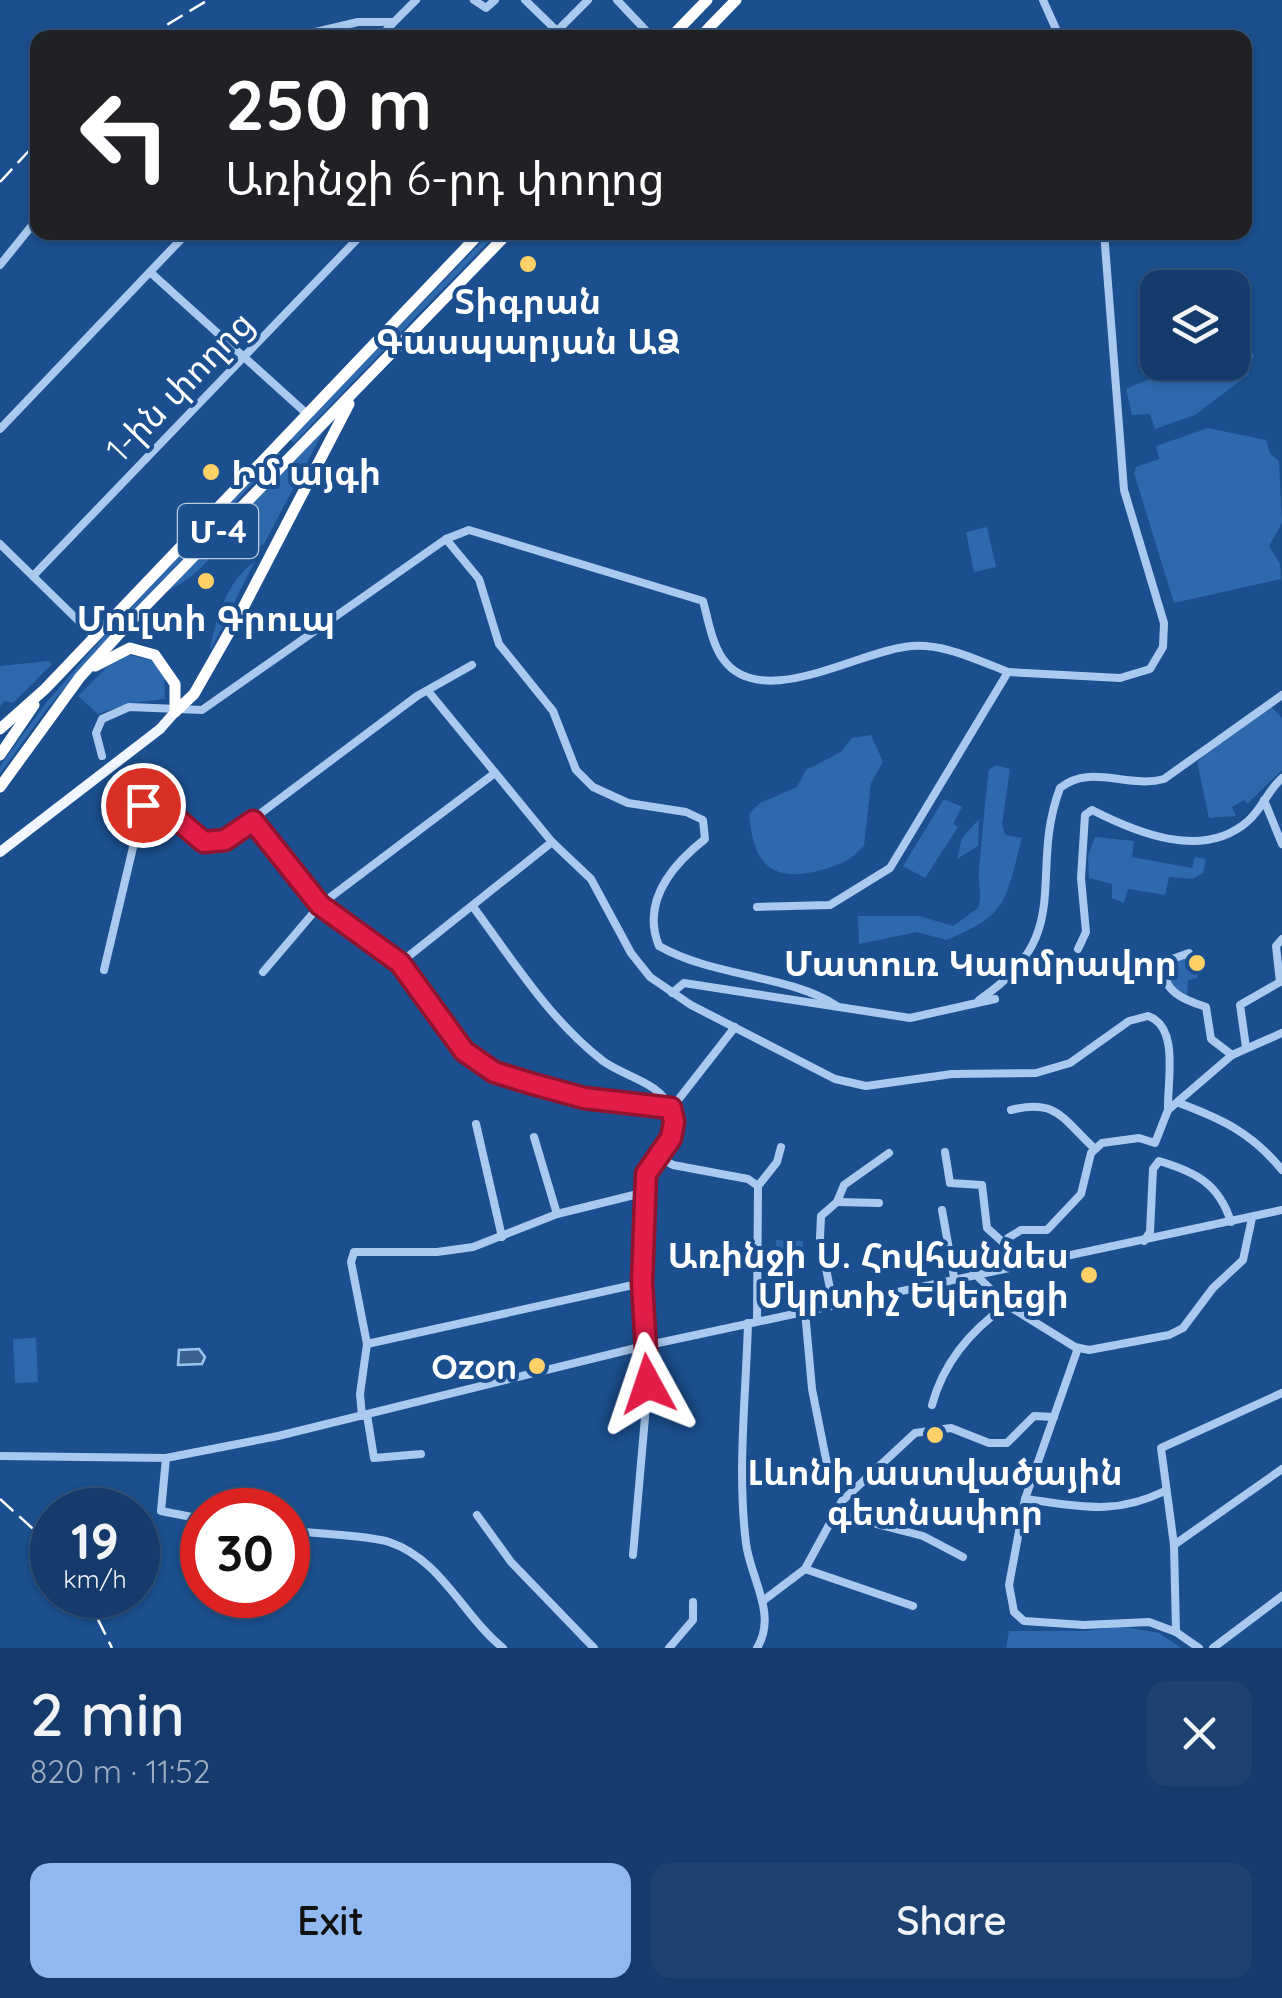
<!DOCTYPE html>
<meta charset="utf-8">
<style>
:root{--surface:#143b6b;--page:#1d4271;--text:#f1f3f6;--muted:#9dadc1;--line:#33557e;--accent:#90b9f0}
body{margin:0;font-family:Quicksand,"Noto Sans Armenian",sans-serif;background:var(--page);color:var(--text);height:100vh;display:flex;flex-direction:column;font-size:38px;white-space:nowrap}
*{box-sizing:border-box;margin:0}
p{font-size:32px;color:var(--muted)}
.icon{flex:none;width:55px;height:55px;fill:none;stroke:currentColor;stroke-width:2;stroke-linecap:round;stroke-linejoin:round}
.map{position:relative;height:1648px;overflow:hidden}
.side{display:flex;flex-direction:column;background:var(--surface);flex:1}
.side>*{flex:none}
.top-card{position:absolute;left:30px;top:30px;width:1222px;height:210px;border-radius:20px;box-shadow:0 2px 8px #0004,0 0 0 2px var(--line);background:#202124;color:#fff;overflow:hidden}
.controls{position:absolute;left:1140px;top:270px;display:grid;gap:20px}
.controls a{display:grid;place-items:center;width:110px;height:110px;border-radius:20px;background:var(--surface);box-shadow:0 2px 8px #0004,0 0 0 2px var(--line);font-size:50px}
.speed{position:absolute;left:30px;top:1488px;display:flex;gap:20px;font-size:50px;font-weight:700;text-align:center}
.speed>*{display:grid;place-content:center;width:130px;height:130px;border-radius:50%;background:var(--surface);box-shadow:0 2px 8px #0004,0 0 0 2px var(--line);line-height:1}
.speed small{font-size:25px;font-weight:400}
.speed .limit{border:15px solid #d22;background:#fff;color:#111}
.pin{position:absolute;display:grid;place-items:center;width:85px;height:85px;color:#fff;margin:-42px;border:5px solid #fff;border-radius:50%;box-shadow:0 2px 10px #0007}
.me{position:absolute;width:110px;margin:-55px;rotate:355deg;stroke-linejoin:round;filter:drop-shadow(0 0 8px #0008)}
.turn{display:flex;align-items:center;gap:35px;height:210px;padding:0 30px;font-size:45px}
.turn .icon{width:130px;height:130px;stroke-width:2.5}
.turn b{display:block;font-size:70px;line-height:85px}
.round{display:grid;place-items:center;flex:none;width:105px;height:105px;border-radius:20px;background:var(--page)}
.headline{display:flex;align-items:center;justify-content:space-between;height:170px;padding:0 30px}
h1{font-size:60px;font-weight:600;line-height:75px}
.cta{display:flex;gap:20px;margin-top:auto;padding:20px 30px}
.cta a{flex:1;height:115px;border-radius:20px;background:var(--accent);color:#111;font-size:40px;font-weight:600;line-height:115px;text-align:center}
.cta a+a{background:var(--page);color:var(--text)}
.map>svg:first-child{display:block}
.green{fill:#2e69ad}
.water{fill:#3c6290;stroke:#9cc4f0;stroke-width:2.5}
.lines{fill:none;stroke-linecap:round;stroke-linejoin:round}
.minor{stroke:#a9c9ee;stroke-width:8}
.major{stroke:#f0f6ff;stroke-width:10}
.highway{stroke:#fff;stroke-width:11}
.rail{stroke:#fff;stroke-width:2.5;stroke-dasharray:18 8;stroke-linecap:butt}
.major-bridge{stroke:#f0f6ff;stroke-width:10}
.route-casing{stroke:#92132f;stroke-width:25}
.route{stroke:#e11d48;stroke-width:18}
.poi-dot{fill:#ffd166;stroke:#1b4f8f;stroke-width:4}
.labels{text-anchor:middle;dominant-baseline:central;stroke-width:8;stroke-linejoin:round;paint-order:stroke}
.shield{fill:#1b4f8f;stroke:#bbcadd;stroke-width:2.5}
.shield-label{font-size:32px;font-weight:bold;fill:#fff}
.poi-label{font-size:35px;font-weight:bold;fill:#fff;stroke:#1b4f8f}
.street-label{font-size:35px;fill:#fff;stroke:#1b4f8f}
</style>
<div class="map">
<svg width="1282" height="1648" viewBox="0 0 1282 1648">
<rect width="100%" height="100%" fill="#1b4f8f"/>
<g class="green">
<path d="M490 233H497L294 443 290 439Z"/>
<path d="M1244 337 1254 357 1248 365 1249 374 1195 415 1155 429 1150 414 1132 415 1126 389 1186 363 1232 362 1233 342Z"/>
<path d="M1208 428 1266 440 1270 453 1279 461 1282 523 1269 546 1280 564 1281 579 1174 603 1134 473 1136 467 1159 459 1156 446Z"/>
<path d="M324 430 264 544 246 555 250 545 247 538 234 533 239 514Z"/>
<path d="M277 451 280 454 130 615 127 612Z"/>
<path d="M225 527C216 560 193 578 164 593Z"/>
<path d="M987 527 996 567 974 572 966 532Z"/>
<path d="M255 561 211 649H210C217 615 226 583 255 561Z"/>
<path d="M109 630 113 633 49 706 0 774V766L46 703Z"/>
<path d="M127 654 154 661 164 676 165 699 130 703 98 714 78 696 114 660Z"/>
<path d="M49 661 52 664 13 703 5 701 0 706V666Z"/>
<path d="M1269 704 1282 718V770L1247 804 1244 800 1232 807 1236 816 1209 818 1197 762Z"/>
<path d="M871 735 883 762 871 783 864 846C851 860 840 865 822 870 773 883 753 866 749 814L760 803 797 787 806 770 841 752 852 738Z"/>
<path d="M996 765 1010 769 1002 824 1005 835 1022 838C1005 900 1010 914 946 940L917 932 859 944 858 916H919L953 926 978 908C983 894 977 882 979 868 983 835 984 804 989 770Z"/>
<path d="M944 799 962 807 953 824 958 827 925 878 903 866Z"/>
<path d="M979 819 978 846 957 859 962 838Z"/>
<path d="M1095 837 1134 841 1132 857 1192 868 1195 857 1206 859 1203 873 1192 879 1169 877 1165 895 1128 889 1124 903 1112 898V884L1089 878 1088 856Z"/>
<path d="M1185 957 1203 959 1197 978 1188 980 1187 997 1170 985 1163 964Z"/>
<path d="M776 1240 803 1241 802 1256 775 1254Z"/>
<path d="M36 1338 38 1382 15 1383 13 1339Z"/>
<path d="M1120 1626 1159 1633 1181 1648H1006L1009 1631H1086Z"/>
</g>
<path class="water" d="M199 1349 205 1357 202 1364 178 1365 179 1350Z"/>
<g class="lines">
<g class="minor">
<path d="M474 0 486 8 495 0"/>
<path d="M525 0 557 31 588 0"/>
<path d="M617 0 653 38"/>
<path d="M1043 0 1060 38"/>
<path d="M217 38 231 33 256 38"/>
<path d="M290 38 358 22H394L416 0"/>
<path d="M379 38 393 23"/>
<path d="M0 265 38 218"/>
<path d="M150 272 306 413"/>
<path d="M0 429 188 232"/>
<path d="M446 539 479 579 499 644 553 711 576 770 593 787 628 803 686 812 703 820 705 839C672 865 641 902 659 946 713 977 791 975 837 1006"/>
<path d="M0 544 94 636"/>
<path d="M33 576 364 232"/>
<path d="M1008 672 1120 678 1150 669 1163 647 1164 623 1124 490 1104 232"/>
<path d="M428 691 552 842 591 879 631 953 650 977 691 1005 835 1079 866 1086 952 1074 1036 1073 1070 1063 1129 1021 1148 1016C1180 1027 1167 1082 1168 1110"/>
<path d="M102 756 96 733 102 719 129 707 202 710 446 539 469 530 703 601C708 619 712 644 723 659 760 711 854 654 904 647 939 641 975 659 1008 672L890 868 830 905 757 907"/>
<path d="M1264 800 1282 844"/>
<path d="M143 805 166 811 204 842 225 840 417 696 472 665"/>
<path d="M253 821 320 905 400 963 464 1051 494 1071 533 1084 584 1098 671 1109V1138L647 1174 642 1283 648 1383 633 1555"/>
<path d="M474 908C514 962 550 1020 603 1061 625 1077 660 1082 671 1109L735 1027"/>
<path d="M1078 949 1086 932 1081 878 1085 815 1092 810C1139 834 1204 860 1248 821 1262 809 1268 790 1282 778"/>
<path d="M1189 953 1161 963C1164 992 1181 999 1206 1007L1211 1039 1232 1055"/>
<path d="M400 963 552 842"/>
<path d="M104 970 143 805 122 776"/>
<path d="M263 972 320 905 495 773"/>
<path d="M672 993 684 983 910 1018 995 999"/>
<path d="M979 1000C1078 934 1027 876 1060 788 1091 763 1128 789 1164 779L1282 695"/>
<path d="M1246 1047 1240 1005 1280 982 1276 946 1282 939"/>
<path d="M1179 1103C1222 1119 1252 1133 1282 1170"/>
<path d="M1011 1110C1058 1098 1063 1120 1095 1149"/>
<path d="M476 1124 502 1237"/>
<path d="M534 1137 557 1214"/>
<path d="M945 1152 950 1183 982 1185 987 1228 1006 1245"/>
<path d="M659 1157 673 1165 748 1179 758 1186 757 1321"/>
<path d="M758 1186 777 1162 781 1147"/>
<path d="M837 1202 879 1203"/>
<path d="M942 1210 954 1277"/>
<path d="M1144 1241 1150 1232 1153 1169 1159 1161C1196 1172 1219 1184 1231 1222"/>
<path d="M999 1268 1008 1238 1021 1230H1047L1081 1194 1091 1153 1102 1143 1139 1138 1155 1143 1168 1110 1232 1055 1282 1033"/>
<path d="M974 1273 1007 1305 1075 1347 1089 1350 1169 1335 1183 1328 1213 1288 1243 1260 1252 1218"/>
<path d="M833 1304 820 1238 821 1216 837 1202 844 1185 889 1153"/>
<path d="M805 1311 812 1389 827 1464"/>
<path d="M748 1323C746 1395 737 1471 746 1543 750 1578 778 1614 757 1648"/>
<path d="M367 1344 351 1262 354 1252H437L473 1247 557 1214 646 1192"/>
<path d="M1078 1348 1025 1499 1009 1585 1014 1612 1024 1621 1084 1625 1149 1622 1176 1632 1199 1648"/>
<path d="M932 1405C943 1364 971 1330 1007 1305"/>
<path d="M367 1415 374 1458 421 1454"/>
<path d="M362 1416 360 1394 367 1344 642 1283"/>
<path d="M0 1456 166 1458 278 1436 644 1346 1282 1210"/>
<path d="M166 1458 161 1511 202 1519"/>
<path d="M1025 1499C1080 1506 1113 1516 1165 1491"/>
<path d="M834 1513 923 1536 963 1557"/>
<path d="M477 1515 511 1562 594 1648"/>
<path d="M288 1530C313 1534 369 1535 389 1542 441 1559 463 1616 503 1648"/>
<path d="M1174 1545 1282 1469"/>
<path d="M805 1569 913 1606"/>
<path d="M764 1600 805 1569 842 1501 915 1433 951 1428 989 1443H1007L1034 1416 1054 1417"/>
<path d="M1176 1632 1174 1545 1161 1448 1282 1393"/>
<path d="M669 1648 693 1620V1602"/>
<path d="M1213 1648 1282 1596"/>
</g>
<path class="major" d="M160 729 175 712"/>
<g class="highway">
<path d="M670 38 707 0"/>
<path d="M699 38 736 0"/>
<path d="M95 666 130 648 155 655 175 684V712"/>
<path d="M175 712 194 694 243 608 349 404"/>
<path d="M0 729 45 689 481 232"/>
<path d="M0 755 34 705"/>
<path d="M0 787 80 677 127 625 509 232"/>
</g>
<g class="rail">
<path d="M145 38 208 0"/>
<path d="M0 182 38 141"/>
<path d="M0 1499 52 1546"/>
<path d="M86 1595 112 1648"/>
</g>
<path class="major-bridge" d="M0 852 160 729"/>
</g>
<g class="lines">
<defs>
<path id="route" d="M143 805 166 810 204 842 225 840 253 821 320 905 400 963 464 1051 494 1072 533 1084 584 1098 671 1108 674 1122 671 1138 646 1174 642 1283 648 1384"/>
</defs>
<use href="#route" class="route-casing"/>
<use href="#route" class="route"/>
</g>
<g class="poi-dot">
<circle cx="528" cy="264" r="10"/>
<circle cx="211" cy="472" r="10"/>
<circle cx="206" cy="581" r="10"/>
<circle cx="1197" cy="963" r="10"/>
<circle cx="1089" cy="1275" r="10"/>
<circle cx="537" cy="1366" r="10"/>
<circle cx="935" cy="1435" r="10"/>
</g>
<g class="labels">
<rect class="shield" x="178" y="504" width="80" height="54" rx="8"/>
<g class="shield-label">
<text x="218" y="531">Մ-4</text>
</g>
<g class="poi-label">
<text x="528" y="301">Տիգրան<tspan x="528" dy="40">Գասպարյան ԱՁ</tspan></text>
<text x="231" y="472" text-anchor="start">Իմ այգի</text>
<text x="206" y="618">Մուլտի Գրուպ</text>
<text x="1177" y="963" text-anchor="end">Մատուռ Կարմրավոր</text>
<text x="1069" y="1255" text-anchor="end">Առինջի Ս. Հովհաննես<tspan x="1069" dy="40">Մկրտիչ Եկեղեցի</tspan></text>
<text x="517" y="1366" text-anchor="end">Ozon</text>
<text x="935" y="1472">Լևոնի աստվածային<tspan x="935" dy="40">գետնափոր</tspan></text>
</g>
<g class="street-label">
<text transform="translate(179 386) rotate(-46)">1-ին փողոց</text>
</g>
</g>
</svg>
<div class="controls">
<a><svg class="icon" aria-label="layers" viewBox="0 0 24 24"><path d="M12 4l9 5-9 5-9-5zM3 14l9 5 9-5"/></svg></a>
</div>
<div class="speed"><div>19<small>km/h</small></div><div class="limit">30</div></div>
<div class="pin" style="left:143px;top:805px;background:#d93025"><svg class="icon" aria-label="arrive" viewBox="0 0 24 24"><path d="M6 21V4h12l-3 4 3 4H6"/></svg></div>
<svg class="me" style="left:648px;top:1384px" viewBox="-20 -20 40 40"><path d="M0-17L14 15 0 8-14 15z" fill="#e11d48" stroke="#fff" stroke-width="4"/></svg>
<div class="top-card">
<div class="turn"><svg class="icon" aria-label="left" viewBox="0 0 24 24"><path d="M17 20v-9H6M10 6l-5 5 5 5"/></svg><div><b>250 m</b>Առինջի 6-րդ փողոց</div></div>
</div>
</div>
<section class="side">
<div class="headline"><div><h1>2 min</h1><p>820 m · 11:52</p></div><a class="round"><svg class="icon" aria-label="close" viewBox="0 0 24 24"><path d="M6 6l12 12M18 6L6 18"/></svg></a></div>
<div class="cta"><a>Exit</a><a>Share</a></div>
</section>
